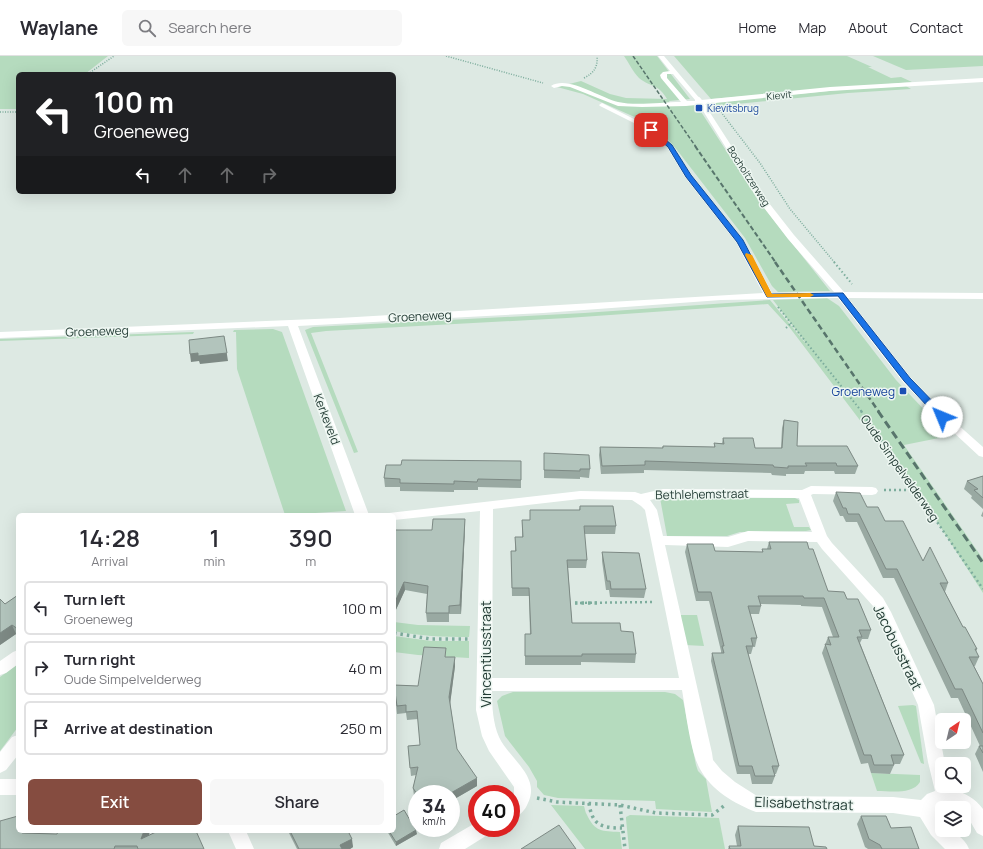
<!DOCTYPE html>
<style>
:root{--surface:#fff;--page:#f7f7f7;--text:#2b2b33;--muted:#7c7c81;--line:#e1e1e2;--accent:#854c40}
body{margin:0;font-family:Manrope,sans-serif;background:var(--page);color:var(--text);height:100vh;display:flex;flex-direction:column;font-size:15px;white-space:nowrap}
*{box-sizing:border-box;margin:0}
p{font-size:13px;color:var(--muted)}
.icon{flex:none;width:22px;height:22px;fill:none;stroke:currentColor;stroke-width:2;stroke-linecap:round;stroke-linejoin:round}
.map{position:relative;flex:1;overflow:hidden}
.side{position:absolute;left:16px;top:457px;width:380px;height:320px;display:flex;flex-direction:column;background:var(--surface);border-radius:6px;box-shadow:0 4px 16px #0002}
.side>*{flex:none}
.top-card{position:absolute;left:16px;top:16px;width:380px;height:122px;border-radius:6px;box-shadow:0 4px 16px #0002;background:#202124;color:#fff;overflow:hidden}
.needle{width:26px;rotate:35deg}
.tools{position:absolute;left:935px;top:657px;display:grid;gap:8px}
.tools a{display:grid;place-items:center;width:36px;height:36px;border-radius:6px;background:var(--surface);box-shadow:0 4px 16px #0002;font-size:20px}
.speed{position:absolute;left:408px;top:729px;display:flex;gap:8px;font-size:20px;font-weight:700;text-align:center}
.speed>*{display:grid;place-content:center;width:52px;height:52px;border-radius:50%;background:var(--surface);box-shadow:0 4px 16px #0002;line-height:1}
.speed small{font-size:10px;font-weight:400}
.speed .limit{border:6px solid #d22;background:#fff;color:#111}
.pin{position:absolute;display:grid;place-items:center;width:34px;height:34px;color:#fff;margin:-17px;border-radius:8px;box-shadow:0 2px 6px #0006}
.me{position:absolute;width:44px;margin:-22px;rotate:315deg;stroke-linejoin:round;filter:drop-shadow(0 0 3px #0008)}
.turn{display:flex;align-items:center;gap:14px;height:84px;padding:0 12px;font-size:18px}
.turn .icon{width:52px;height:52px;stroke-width:2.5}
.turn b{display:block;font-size:28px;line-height:34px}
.lanes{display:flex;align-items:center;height:38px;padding:0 12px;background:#0003;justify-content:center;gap:20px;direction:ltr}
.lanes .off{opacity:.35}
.eta{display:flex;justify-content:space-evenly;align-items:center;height:68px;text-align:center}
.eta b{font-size:24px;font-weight:600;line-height:28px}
.primary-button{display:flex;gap:8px;margin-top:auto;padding:8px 12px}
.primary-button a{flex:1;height:46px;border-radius:6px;background:var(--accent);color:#fff;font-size:16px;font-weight:600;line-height:46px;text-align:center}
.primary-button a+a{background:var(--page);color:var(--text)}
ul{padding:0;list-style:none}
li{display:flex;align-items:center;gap:12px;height:54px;margin:0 8px 6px;padding:0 4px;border:2px solid var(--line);border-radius:6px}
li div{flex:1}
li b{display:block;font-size:15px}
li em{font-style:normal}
header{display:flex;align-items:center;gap:24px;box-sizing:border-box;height:56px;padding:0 20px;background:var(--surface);border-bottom:1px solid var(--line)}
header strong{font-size:19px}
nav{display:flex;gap:22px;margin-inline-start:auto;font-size:14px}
.search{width:280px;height:36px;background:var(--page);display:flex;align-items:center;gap:10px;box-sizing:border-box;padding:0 14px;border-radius:6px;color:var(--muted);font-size:15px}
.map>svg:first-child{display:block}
.green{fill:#b5dbbe}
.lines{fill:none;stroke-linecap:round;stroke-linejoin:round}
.path-far3{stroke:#7dad9d;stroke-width:1.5;stroke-dasharray:1 1.5;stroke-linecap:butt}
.path-far2{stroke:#7dad9d;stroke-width:2;stroke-dasharray:1.5 2.5;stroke-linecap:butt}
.path-far1{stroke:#7dad9d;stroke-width:2.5;stroke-dasharray:2 3;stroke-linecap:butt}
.path{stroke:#7dad9d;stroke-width:3.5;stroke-dasharray:2.5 4;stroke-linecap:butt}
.minor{fill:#fff;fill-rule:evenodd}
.rail-far3{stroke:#58756c;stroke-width:1.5;stroke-dasharray:4 2;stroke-linecap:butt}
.rail-far2{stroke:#58756c;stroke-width:2;stroke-dasharray:5 2.5;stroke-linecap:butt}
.rail-far1{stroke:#58756c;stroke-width:2.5;stroke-dasharray:6 3.5;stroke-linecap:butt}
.rail{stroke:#58756c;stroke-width:3;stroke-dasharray:8 4.5;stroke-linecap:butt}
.minor-bridge{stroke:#fff;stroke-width:6}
.wall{fill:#99a9a2}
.shaded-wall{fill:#7d8984}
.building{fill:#b2c4bc;stroke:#7d8984}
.route{fill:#1a73e8;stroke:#114b97}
.slow{fill:#f59e0b}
.transit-dot{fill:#1a4fb4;stroke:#edf6f1;stroke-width:1.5}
.labels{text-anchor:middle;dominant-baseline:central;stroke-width:3;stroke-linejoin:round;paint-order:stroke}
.far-street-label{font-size:10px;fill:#1f3831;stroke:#edf6f1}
.far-transit-label{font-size:10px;fill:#164399;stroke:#edf6f1;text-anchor:start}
.street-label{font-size:12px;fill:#1f3831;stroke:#edf6f1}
.transit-label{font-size:12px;fill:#164399;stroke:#edf6f1;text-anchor:end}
.near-street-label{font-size:14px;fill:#1f3831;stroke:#edf6f1}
</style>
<header>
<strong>Waylane</strong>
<div class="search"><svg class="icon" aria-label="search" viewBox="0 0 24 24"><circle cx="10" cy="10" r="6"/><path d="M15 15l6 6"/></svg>Search here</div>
<nav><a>Home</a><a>Map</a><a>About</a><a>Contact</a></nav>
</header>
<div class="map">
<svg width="983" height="793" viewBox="0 0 983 793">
<rect width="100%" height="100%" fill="#dde9e3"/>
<g class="green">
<path d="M0 0H108L85 18H18V53H0Z"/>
<path d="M624 0H657L690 43 669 45 671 49 696 48 760 147 830 235 778 236 772 230 745 182 677 94 657 71 583 38 557 31 581 25 610 38 626 42 667 43C658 27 651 32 639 22 633 16 629 7 624 0Z"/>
<path d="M674 0H847L872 11H868L891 22 901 21 912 26 711 43Z"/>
<path d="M873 0H983V10L906 14Z"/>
<path d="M906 30 911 33 848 37 717 50 714 46 849 33Z"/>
<path d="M827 242 839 250 896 324 949 380 904 389 983 503V537L905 416 872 370 867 367H862L790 272 768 248 567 262 326 275 311 277 358 396 354 397 305 274 313 271 584 257 770 244 812 295 773 244Z"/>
<path d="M273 273 282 276 346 455 285 459 237 313 236 276H233L234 274Z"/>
<path d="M194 276 193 278 0 285V283Z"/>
<path d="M660 442H795L799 444V447L786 448 794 471H809L811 474 806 475 740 476 727 480H667Z"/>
<path d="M680 559H697L704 590 685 589Z"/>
<path d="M394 566 418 569 470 570 469 581C443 581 419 580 394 575Z"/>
<path d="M394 580 431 585H469V602L418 599 394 596Z"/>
<path d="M18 608V671L0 695V621Z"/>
<path d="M513 636H665L675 638 683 644 696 709 698 715 706 723 712 756 656 753 655 745 558 742 544 739 537 731V725L529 711 505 680 497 645 502 640Z"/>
<path d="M913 649 916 650 924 708 921 707 898 650Z"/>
<path d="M871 717 920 719V726C912 739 890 735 877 735Z"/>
<path d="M551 749 584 750C585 753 585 756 587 759 595 776 602 775 620 776L622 793H585Z"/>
<path d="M630 759 719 762 725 793H629L626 763V761Z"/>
</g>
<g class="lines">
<g class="path-far3">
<path d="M446 0 543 27"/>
<path d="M88 18 114 0"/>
<path d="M584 22C594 17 598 11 597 0"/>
<path d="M0 56H18"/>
<path d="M721 56 760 107 790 153 835 207"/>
</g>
<g class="path-far2">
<path d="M834 206 852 228"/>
<path d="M778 251 862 356"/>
<path d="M786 272 791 267"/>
</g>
<g class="path-far1">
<path d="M861 355 983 533"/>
<path d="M884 434H916"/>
<path d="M337 459 347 458"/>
<path d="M575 547 655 546"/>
</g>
<g class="path">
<path d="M575 547H598"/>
<path d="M394 577 431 583H469"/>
<path d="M537 742 557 746 620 749 656 757 712 759 725 749"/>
<path d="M589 747C592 769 601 772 622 772"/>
<path d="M620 749 625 793"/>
</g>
<g class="minor">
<path d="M658 0H664L701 44 830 31 983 22V26L830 35 686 50 642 51 618 50 570 31 562 30 554 32 551 30C568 19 600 42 618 46 636 50 662 46 681 46L661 22 660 19 663 16 670 15ZM667 18H673L696 45H687L667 22Z"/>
<path d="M602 47 650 71 672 89 691 118 744 185 772 237 834 236 788 183 759 145 700 50 701 49H705L765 142 794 179 844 236 983 237V243L848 242 911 322 947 359 983 391V401L979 400 939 363 903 326 838 242 721 244 543 257 298 270 369 459H355L288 270 0 282V276L339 262 763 237 736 186 685 121 667 91 646 73 600 50 599 49Z"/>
<path d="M811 430 872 431 876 432 878 435 876 438 872 439 813 438 811 439 827 480 832 487 883 542 891 556 934 649 945 708H942V730H951L952 733C965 737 975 742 983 753V780L977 777 970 765 964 757V752C955 752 946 745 938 751 937 760 942 765 942 774 953 774 965 782 969 793H945L931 779 920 761 893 757 756 756C735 748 711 734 700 713 690 695 686 656 682 634L492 635C492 651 493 667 499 681 509 703 541 720 528 747 525 755 519 760 511 763V743L514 740V731L489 695 482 680 476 654 480 455 394 464V459H388L389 457 580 435 635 436 641 438 663 433 802 434ZM663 441 799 442 812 476 748 475 728 481 663 480 657 454 650 444ZM580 443 632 444 641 450 645 454 679 622H492L493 453ZM748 485 817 486 822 493 873 550 877 557 918 649 928 706 935 735 927 738 921 744 893 741 757 740 735 726 722 715 713 704 712 697 665 489 728 491Z"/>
<path d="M18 594V608L6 617 0 619V605L13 596Z"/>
<path d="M18 679V699L6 714 0 717V696L12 681Z"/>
<rect x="0" y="723" width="18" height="16"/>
<path d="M477 766V772H492L489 778 465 793H439L441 787Z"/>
<path d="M228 775H246L254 793H236Z"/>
</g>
<path class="rail-far3" d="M633 0 696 91"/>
<path class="rail-far2" d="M695 90 776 207"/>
<path class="rail-far1" d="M775 206 879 356"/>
<path class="rail" d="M878 355 983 507"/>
<path class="minor-bridge" d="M698 44 703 50"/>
</g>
<g class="wall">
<path d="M784 364 797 390 858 410 855 418H835L834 415H805L804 418H786V420L772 419 771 417 644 414V417L601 418 599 399 600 391 662 392 663 390 714 391V387H722L723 382 755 392H781L782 372Z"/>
<path d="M544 397 590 413 589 422 580 421V423L544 422Z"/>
<path d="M521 405V432L478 431V434H454V436L400 435V431H385L384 422 401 409Z"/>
<path d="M983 420V453L971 442 972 440 964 433 967 425Z"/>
<path d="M836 436 867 451 885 465 923 505 948 527 945 536 963 571 977 593 976 596 979 601 975 610H974L983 628V716L975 698 979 690H980L958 642H951L894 522H883L857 466H846L843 460H840L833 445Z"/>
<path d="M580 450 616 470 615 478H584L587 504 586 512H568L572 567 621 575 636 598 635 607 581 606V609H525V578H530L529 540H512L511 495H515V481H522V464H530V454H579Z"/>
<path d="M983 455V461L981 460Z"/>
<path d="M465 463V471L461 558H449V566H427L426 557 427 538 405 534 394 558V474H432Z"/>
<path d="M769 486 809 493 828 535 847 543 871 574 868 583H862L860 587 904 699 900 708H894V709L890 718 871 717 868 707 861 708 822 597 828 581H833L822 551 801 550V549L760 548 761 550 759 558H750L757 582 755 591H753L751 598H748L779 710 776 718H774L775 720 772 728H752L750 718H737L711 605 712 597H721V595L709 545H696L685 496 687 488 715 495 762 496V493H767Z"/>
<path d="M602 496 646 533 644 542 610 541 609 534H606L602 505Z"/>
<path d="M18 539V579L16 578 0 589 5 548Z"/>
<path d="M446 601 455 610 450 646 457 693 477 730 451 745V738H417V744L414 740 413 732 416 719 411 720 408 690 420 689 418 663 407 664 406 657 397 658 394 629 418 630Z"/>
<path d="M861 760 891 772 919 793H868L865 791 857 768Z"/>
<path d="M738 770 814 790 827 793H728L729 790H737L735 779Z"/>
<path d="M18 775H28V777L57 778 58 775H150L149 779 204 793H0Z"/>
<path d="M288 775H348L353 791 350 793H297Z"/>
<path d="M387 775H394L417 778 396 790Z"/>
</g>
<g class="shaded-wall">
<path d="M224 280 228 305 200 308 199 305 191 306 190 298Z"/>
<path d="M465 463V471L461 558 460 549Z"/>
<path d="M404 526 405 534 394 558V548Z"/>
<path d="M12 569 16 578 0 589V577Z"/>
<path d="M455 601V610L450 649 449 641Z"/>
<path d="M477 722V730L451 745V738H449Z"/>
<path d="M416 774 417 778 396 790V786Z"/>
<path d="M22 775H28L27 785 22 777Z"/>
<path d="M144 775H150L145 791 141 783Z"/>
<path d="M352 783 353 791 350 793H340V789Z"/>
</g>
<g class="building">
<path d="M224 280 227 297 198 300V297L190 298 189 284Z"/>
<path d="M784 364 798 366 797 390H847L858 410H837L836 407H805L807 410H788V412L774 411 773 409 645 405V409L602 410 600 391 663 392V390L715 391 714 387 724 388 723 382H753L755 392H782Z"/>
<path d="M544 397 589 399 590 413H580V415L544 414Z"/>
<path d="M402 404 521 405V424L478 423 477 426 454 425V428L400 427V423L384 422 386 409H401Z"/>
<path d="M983 420V442L974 434 978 433 967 425Z"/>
<path d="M836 436 860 437 867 451H878L885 465H903L923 505 930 491 948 527H940L963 571H965L977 593H975L979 601H969L983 628V677L962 633H955L897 513H886L859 458H848L846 452H843Z"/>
<path d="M580 450H613L616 470H584L587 504H567L572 567H620L621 575 633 576 636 598H582V600H525V578H531L529 532H512L511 495H516L515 481H523L522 464H530V454H580Z"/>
<path d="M433 463H465L460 549 449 550V557H426L428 530 404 526 394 548V474H432Z"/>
<path d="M769 486H807L809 493H813L828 535 844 536 847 543H858L871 574H859L862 581H857L904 699H891L894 709H874L871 699H864L825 588 831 589 828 581H839L824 542H804L803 540H758L761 550H748L757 582H751L753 590H746L779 710H772L775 720H755L752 710H739L712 597H724L722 590H724L711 536H698L687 488H713L715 495 763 496 762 493H771Z"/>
<path d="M602 496 639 497 646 533H611L610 525H607Z"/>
<path d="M18 539V573L12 569 0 577V543L5 548Z"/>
<path d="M424 591 446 592 445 601H455L449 641 457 693 477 722 449 738H417L413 732 418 711 410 712 408 690 420 689 417 655 406 656V649L397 650 394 629 418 630Z"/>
<path d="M979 690H983V697Z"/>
<path d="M404 754 416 774 396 786 389 775H394V760Z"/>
<path d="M18 760V775H22V777L57 778 58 775H144L141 783 158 775H196L204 793H138L137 790H115L114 793H0V765Z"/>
<path d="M861 760H886L891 772 911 771 919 793H882L880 789 869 783Z"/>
<path d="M559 769 576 793H521Z"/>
<path d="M738 770 809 771 814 790 826 791 827 793H730L729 790H741Z"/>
<path d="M290 775H348L352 783 340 789 342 793H299Z"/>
</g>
<path class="route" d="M649 73H653L672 89 691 119 743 184 771 238 843 237 910 322 946 359 947 361 946 363H939L904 325 838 240 767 241 737 186 686 121 668 91 649 75Z"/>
<path class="slow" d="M746 197 752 199 772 238 810 237 814 239 810 241H767L745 199Z"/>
<g class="transit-dot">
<rect x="695" y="48" width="8" height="8" rx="2"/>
<rect x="899" y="331" width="8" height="8" rx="2"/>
</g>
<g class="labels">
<g class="far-street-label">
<text transform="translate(779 39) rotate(-6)">Kievit</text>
<text transform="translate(749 120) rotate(57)">Bocholtzerweg</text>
</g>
<g class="far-transit-label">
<text x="707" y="52">Kievitsbrug</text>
</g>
<g class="street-label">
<text transform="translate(420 260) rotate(-3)">Groeneweg</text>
<text transform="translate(97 275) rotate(-2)">Groeneweg</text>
<text transform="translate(327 363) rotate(69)">Kerkeveld</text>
<text transform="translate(900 412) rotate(55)">Oude Simpelvelderweg</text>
<text transform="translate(702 438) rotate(-1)">Bethlehemstraat</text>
</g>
<g class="transit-label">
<text x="895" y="335">Groeneweg</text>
</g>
<g class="near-street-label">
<text transform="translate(898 591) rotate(64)">Jacobusstraat</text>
<text transform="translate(485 598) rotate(-90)">Vincentiusstraat</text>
<text transform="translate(804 747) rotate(2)">Elisabethstraat</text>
</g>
</g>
</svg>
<div class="tools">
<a><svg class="needle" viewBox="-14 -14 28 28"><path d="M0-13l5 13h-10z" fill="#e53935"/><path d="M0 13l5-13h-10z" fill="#7c7c81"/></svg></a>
<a><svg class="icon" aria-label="search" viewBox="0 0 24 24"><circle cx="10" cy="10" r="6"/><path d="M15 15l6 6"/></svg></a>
<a><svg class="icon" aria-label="layers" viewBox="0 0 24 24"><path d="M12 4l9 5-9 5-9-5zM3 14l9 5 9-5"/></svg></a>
</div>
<div class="speed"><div>34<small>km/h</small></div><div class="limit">40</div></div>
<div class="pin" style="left:651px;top:74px;background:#d93025"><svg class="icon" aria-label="arrive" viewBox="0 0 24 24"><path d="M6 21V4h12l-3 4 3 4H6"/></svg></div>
<svg class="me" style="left:942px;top:361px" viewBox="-20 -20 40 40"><circle r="19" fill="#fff"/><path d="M0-13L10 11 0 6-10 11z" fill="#1a73e8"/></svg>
<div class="top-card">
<div class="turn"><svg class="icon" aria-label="left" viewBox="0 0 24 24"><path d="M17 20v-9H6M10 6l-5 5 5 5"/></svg><div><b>100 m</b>Groeneweg</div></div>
<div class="lanes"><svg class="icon" aria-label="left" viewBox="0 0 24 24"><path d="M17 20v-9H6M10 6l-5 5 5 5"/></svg><svg class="icon off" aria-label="ahead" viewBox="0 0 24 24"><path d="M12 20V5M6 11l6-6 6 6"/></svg><svg class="icon off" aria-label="ahead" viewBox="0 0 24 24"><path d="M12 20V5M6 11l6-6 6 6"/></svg><svg class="icon off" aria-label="right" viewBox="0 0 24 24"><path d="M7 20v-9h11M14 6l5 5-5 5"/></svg></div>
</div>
<section class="side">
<div class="eta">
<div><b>14:28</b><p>Arrival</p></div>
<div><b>1</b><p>min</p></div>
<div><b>390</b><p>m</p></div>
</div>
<ul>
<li><svg class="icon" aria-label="left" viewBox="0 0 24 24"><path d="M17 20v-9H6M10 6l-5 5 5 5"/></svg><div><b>Turn left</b><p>Groeneweg</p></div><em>100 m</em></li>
<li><svg class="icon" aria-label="right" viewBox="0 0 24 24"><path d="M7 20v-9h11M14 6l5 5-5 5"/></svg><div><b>Turn right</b><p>Oude Simpelvelderweg</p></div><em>40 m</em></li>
<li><svg class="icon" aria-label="arrive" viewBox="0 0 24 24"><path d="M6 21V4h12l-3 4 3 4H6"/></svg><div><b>Arrive at destination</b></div><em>250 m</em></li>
</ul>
<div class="primary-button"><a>Exit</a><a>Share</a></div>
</section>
</div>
